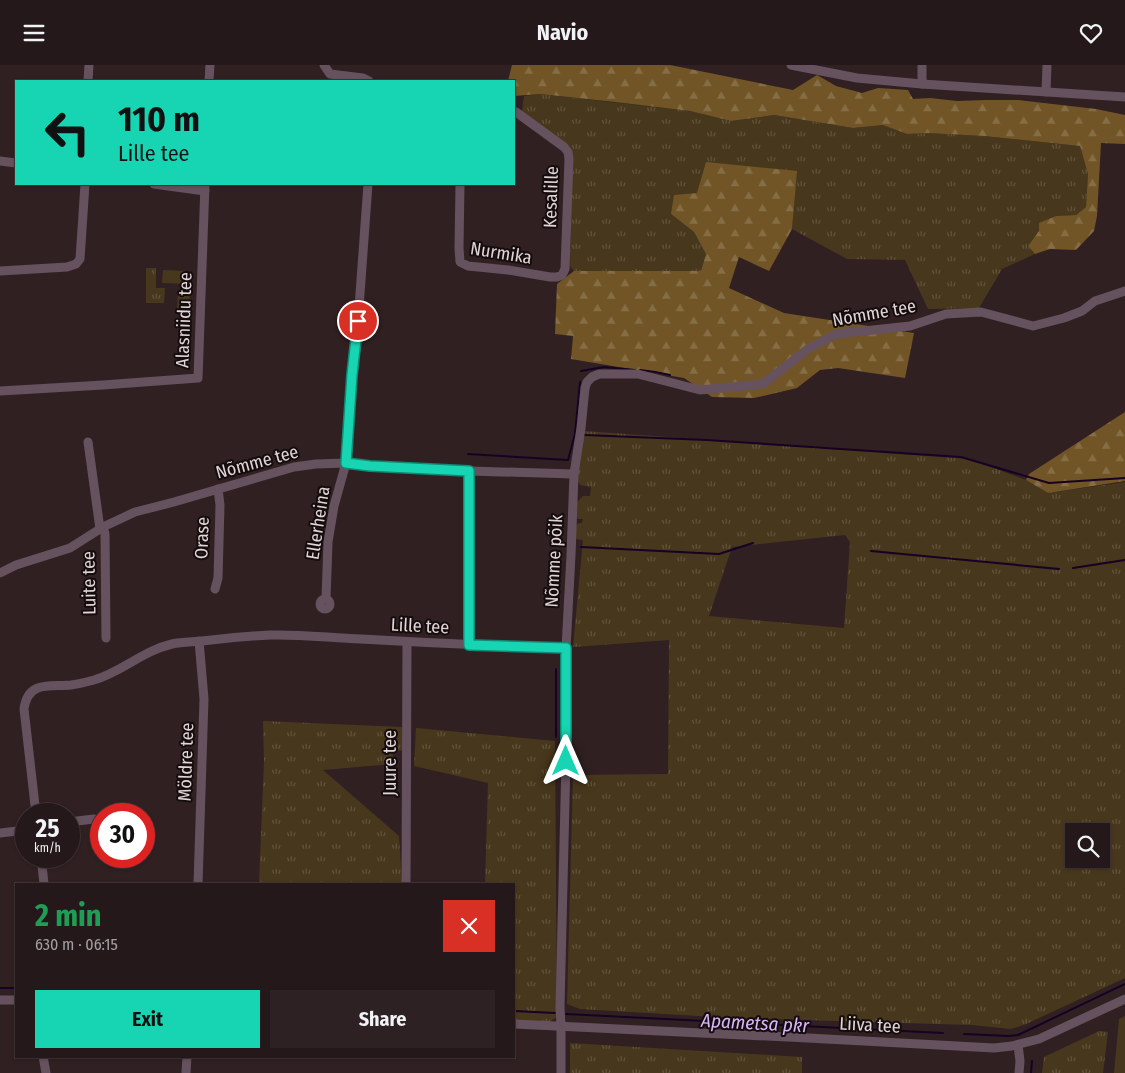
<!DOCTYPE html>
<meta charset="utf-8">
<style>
:root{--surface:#25181a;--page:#2d2123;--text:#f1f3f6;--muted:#a3a0a2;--line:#423739;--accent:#17d5b3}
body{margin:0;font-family:"Fira Sans Condensed",sans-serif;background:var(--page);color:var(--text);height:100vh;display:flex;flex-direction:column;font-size:19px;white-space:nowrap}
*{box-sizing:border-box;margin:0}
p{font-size:16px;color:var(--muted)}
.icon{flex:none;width:28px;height:28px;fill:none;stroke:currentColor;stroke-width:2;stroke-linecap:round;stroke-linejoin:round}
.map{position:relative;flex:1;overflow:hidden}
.panel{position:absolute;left:15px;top:818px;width:500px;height:175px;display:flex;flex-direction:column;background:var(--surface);border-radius:0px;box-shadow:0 1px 4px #0004,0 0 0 1px var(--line)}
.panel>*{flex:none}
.top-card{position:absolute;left:15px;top:15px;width:500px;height:105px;border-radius:0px;box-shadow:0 1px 4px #0004,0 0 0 1px var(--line);background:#17d5b3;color:#111;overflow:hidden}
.tools{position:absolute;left:1065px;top:758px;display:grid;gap:10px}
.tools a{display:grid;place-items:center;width:45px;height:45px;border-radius:0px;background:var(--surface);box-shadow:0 1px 4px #0004,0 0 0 1px var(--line);font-size:25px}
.speed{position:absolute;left:15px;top:738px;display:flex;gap:10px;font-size:25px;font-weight:700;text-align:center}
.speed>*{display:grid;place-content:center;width:65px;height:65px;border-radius:50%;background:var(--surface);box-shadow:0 1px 4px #0004,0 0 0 1px var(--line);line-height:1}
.speed small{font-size:12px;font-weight:400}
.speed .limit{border:8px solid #d22;background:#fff;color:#111}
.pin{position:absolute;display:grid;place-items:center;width:42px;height:42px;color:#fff;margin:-21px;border:2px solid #fff;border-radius:50%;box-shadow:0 1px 5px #0007}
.me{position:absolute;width:55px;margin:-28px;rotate:0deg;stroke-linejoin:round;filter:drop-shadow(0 0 4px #0008)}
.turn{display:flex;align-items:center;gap:18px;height:105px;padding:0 20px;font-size:22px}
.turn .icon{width:65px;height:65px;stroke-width:2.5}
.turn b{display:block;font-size:35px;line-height:42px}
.round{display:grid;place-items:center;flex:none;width:52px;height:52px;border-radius:0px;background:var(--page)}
.summary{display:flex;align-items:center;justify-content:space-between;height:85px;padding:0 20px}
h1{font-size:30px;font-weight:700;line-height:38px;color:#1e9e55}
.cta{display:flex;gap:10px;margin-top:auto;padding:10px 20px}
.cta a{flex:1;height:58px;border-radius:0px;background:var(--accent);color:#111;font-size:20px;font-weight:700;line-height:58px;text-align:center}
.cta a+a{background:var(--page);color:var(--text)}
header{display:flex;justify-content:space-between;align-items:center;height:65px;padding:0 20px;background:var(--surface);font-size:22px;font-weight:700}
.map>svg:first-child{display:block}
.grass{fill:url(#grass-tufts);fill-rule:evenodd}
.forest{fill:url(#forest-firs)}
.pitch{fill:#47371c}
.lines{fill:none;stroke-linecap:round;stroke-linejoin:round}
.stream{stroke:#170226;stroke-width:2}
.minor{stroke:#66525f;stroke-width:9}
.route-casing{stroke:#0f8a74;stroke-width:12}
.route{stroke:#17d5b3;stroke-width:9}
.labels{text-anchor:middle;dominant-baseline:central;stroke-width:4;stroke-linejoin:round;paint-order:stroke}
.street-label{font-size:18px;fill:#e1d5d6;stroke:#140c0d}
.water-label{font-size:19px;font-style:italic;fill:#d9b4fb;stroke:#140c0d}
</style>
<header><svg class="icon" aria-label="menu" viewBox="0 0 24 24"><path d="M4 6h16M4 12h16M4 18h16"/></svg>Navio<svg class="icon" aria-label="heart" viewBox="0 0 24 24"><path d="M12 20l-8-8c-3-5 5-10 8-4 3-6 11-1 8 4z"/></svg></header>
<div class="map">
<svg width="1125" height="1008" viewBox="0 0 1125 1008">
<defs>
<pattern id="grass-tufts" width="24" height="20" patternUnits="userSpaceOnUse" patternTransform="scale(1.25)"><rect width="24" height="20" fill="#47371c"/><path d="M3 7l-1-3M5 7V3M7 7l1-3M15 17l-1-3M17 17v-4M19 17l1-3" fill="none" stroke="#61533c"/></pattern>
<pattern id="forest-firs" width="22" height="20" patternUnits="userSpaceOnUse" patternTransform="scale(1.25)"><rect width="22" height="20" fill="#715526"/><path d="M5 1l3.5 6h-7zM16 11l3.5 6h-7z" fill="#856d45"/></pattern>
</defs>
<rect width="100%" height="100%" fill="#312022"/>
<g class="grass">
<path d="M540 29 690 46 731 56 774 50 853 63 883 60 907 69 927 68 984 71 1080 81 1088 109 1086 142 1076 150 1056 151 1039 166 1028 181 1035 189 1002 204 979 243 928 244 905 195 847 194 792 164 796 106 697 128 671 149 694 167 706 189 701 206H574L570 201 572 85 522 46 524 31Z"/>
<path d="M146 203H156V223H165L164 238H146Z"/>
<path d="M584 366 969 394 1026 415 1048 428 1125 417V913L1024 960 1011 964 972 960 733 953 580 944 567 939 573 710 668 709 669 575 573 582 583 475 575 474V461L577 459 582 458 583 454H578L576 451 577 437 583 431H590L591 422 580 420 577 414ZM845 470 850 477 844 563 709 551 732 482ZM1074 766H1101V794H1074Z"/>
<path d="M263 656 402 662 403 685 393 687 392 699 323 705 399 771 402 819H259L264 696Z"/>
<path d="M416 663 555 676 557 952 549 957 514 955V819H485L488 718 414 701Z"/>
<path d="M1099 966 1108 967 1103 1008H1042L1044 992Z"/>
<path d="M570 978 802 992V1008H570Z"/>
</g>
<g class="forest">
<path d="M512 0H670L793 25 817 10 836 21 862 28 878 23 908 25 913 34 930 33 957 36 987 35H1018L1096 44 1125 50V79L1101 78 1097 151 1094 166 1076 185 1050 184 1035 189 1028 181 1039 166V158L1056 151 1076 150 1086 142 1088 109 1080 81 984 71 927 68 907 69 883 60 853 63 774 50 731 56 690 46 615 37 540 29 514 31V16H508Z"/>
<path d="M706 97 797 106 792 164 769 206 739 192 729 223 784 248 914 268 905 313 838 303 820 305 797 323 754 333 712 332 684 313 571 294 573 271 555 269 557 219 574 206H701L706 189 694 167 671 149 674 130 697 128Z"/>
<path d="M1125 347V416L1048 428 1026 415 1029 409Z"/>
</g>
<g class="pitch">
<path d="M163 205 188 206V219L162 218Z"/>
<path d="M178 226 190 227 189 247H177Z"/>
<path d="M1125 951V1008H1114L1119 954Z"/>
</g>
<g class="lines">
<g class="stream">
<path d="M640 305 655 307 670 310"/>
<path d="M581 306 604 302 635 305"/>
<path d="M585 370 707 375 961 392 1049 418 1125 413"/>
<path d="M468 389 568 395 575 369 580 317"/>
<path d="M581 482 719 489 753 478"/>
<path d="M871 486 1059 504"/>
<path d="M1073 503 1125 495"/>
<path d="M556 672V604"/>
<path d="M0 923H16"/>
<path d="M514 946 555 948"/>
<path d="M566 949 943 968"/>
<path d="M964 969 1009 971 1018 970 1125 919"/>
<path d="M1031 1008 1032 996"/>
</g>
<g class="minor">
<path d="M324 0 330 9 363 13 369 16"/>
<path d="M791 0 857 13 922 19 1125 32"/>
<path d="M88 16 89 0"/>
<path d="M209 16 210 0"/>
<path d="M922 19V0"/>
<path d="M1046 27 1047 0"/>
<path d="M0 96 16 98"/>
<path d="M154 119 205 126"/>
<path d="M460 119 459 183 460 197 468 201 508 205 550 212H557L562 210 565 204 569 94 568 87 564 82 516 47 514 46"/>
<path d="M0 206 67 202 76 199 80 194 85 119"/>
<path d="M0 326 103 320 198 313 205 119"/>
<path d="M88 377 100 464"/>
<path d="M469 406V580"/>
<path d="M103 462 105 469 106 573"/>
<path d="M0 508 16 500 70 483 103 462 135 447 174 437 294 402 316 399 346 398 370 401 469 406 574 409 581 363 585 323 587 317 592 312 599 309H638L700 325 763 319 808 284 836 269 910 261 946 249 981 247 1033 261 1064 253 1082 246 1095 236 1125 226"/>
<path d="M215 524 218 513 220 440 218 424"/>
<circle cx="325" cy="539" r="5"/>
<path d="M326 534 328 477 334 441 346 398 352 310 358 256 368 119"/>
<path d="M36 749 24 644C28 615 50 622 71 620 79 619 86 617 94 615 122 607 142 586 172 579 182 577 193 577 202 576 225 573 248 571 270 570 300 569 331 573 361 574 429 578 497 581 566 583"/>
<path d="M69 757 94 754"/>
<path d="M0 768 26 765"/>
<path d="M41 791 44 819"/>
<path d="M198 819 204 634 199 576"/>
<path d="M406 819 407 577"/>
<path d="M0 935H16"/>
<path d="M514 959 808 973 994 983 1012 981 1039 974 1125 934"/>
<path d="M1018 980 1020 996 1019 1008"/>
<path d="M43 991 46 1008"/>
<path d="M186 1008 187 991"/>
<path d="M561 1008V961L560 942 566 696V583L571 490 574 409"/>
</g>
</g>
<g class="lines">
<defs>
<path id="route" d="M358 256 352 310 346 398 370 401 469 406V580L566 583V696"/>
</defs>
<use href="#route" class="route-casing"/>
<use href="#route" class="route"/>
</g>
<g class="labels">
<g class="street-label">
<text transform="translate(551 132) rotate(-88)">Kesalille</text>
<text transform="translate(501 188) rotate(9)">Nurmika</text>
<text transform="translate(874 248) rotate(-10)">Nõmme tee</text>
<text transform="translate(184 255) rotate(-88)">Alasniidu tee</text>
<text transform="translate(257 397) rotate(-15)">Nõmme tee</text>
<text transform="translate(318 458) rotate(-81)">Ellerheina</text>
<text transform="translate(202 473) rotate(-88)">Orase</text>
<text transform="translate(554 496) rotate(-87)">Nõmme põik</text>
<text transform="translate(89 518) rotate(-91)">Luite tee</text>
<text transform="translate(420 561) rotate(3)">Lille tee</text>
<text transform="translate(186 697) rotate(-88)">Möldre tee</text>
<text transform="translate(390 698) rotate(-90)">Juure tee</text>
<text transform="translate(870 960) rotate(3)">Liiva tee</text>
</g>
<g class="water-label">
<text transform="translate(755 958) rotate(3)">Apametsa pkr</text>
</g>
</g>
</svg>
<div class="tools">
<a><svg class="icon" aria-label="search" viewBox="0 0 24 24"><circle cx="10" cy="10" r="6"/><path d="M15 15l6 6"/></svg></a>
</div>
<div class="speed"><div>25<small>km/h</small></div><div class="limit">30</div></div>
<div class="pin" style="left:358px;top:256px;background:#d93025"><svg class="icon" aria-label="arrive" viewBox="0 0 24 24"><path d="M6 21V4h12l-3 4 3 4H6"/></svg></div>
<svg class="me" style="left:566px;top:696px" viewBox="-20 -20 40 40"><path d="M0-17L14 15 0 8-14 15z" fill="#17d5b3" stroke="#fff" stroke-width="4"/></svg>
<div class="top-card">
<div class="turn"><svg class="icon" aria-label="left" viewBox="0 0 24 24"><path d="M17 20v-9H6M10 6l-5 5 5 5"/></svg><div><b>110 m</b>Lille tee</div></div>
</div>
<section class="panel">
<div class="summary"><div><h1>2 min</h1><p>630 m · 06:15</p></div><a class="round" style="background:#d93025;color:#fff"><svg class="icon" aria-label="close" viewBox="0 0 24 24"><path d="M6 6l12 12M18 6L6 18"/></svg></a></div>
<div class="cta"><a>Exit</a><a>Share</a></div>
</section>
</div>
